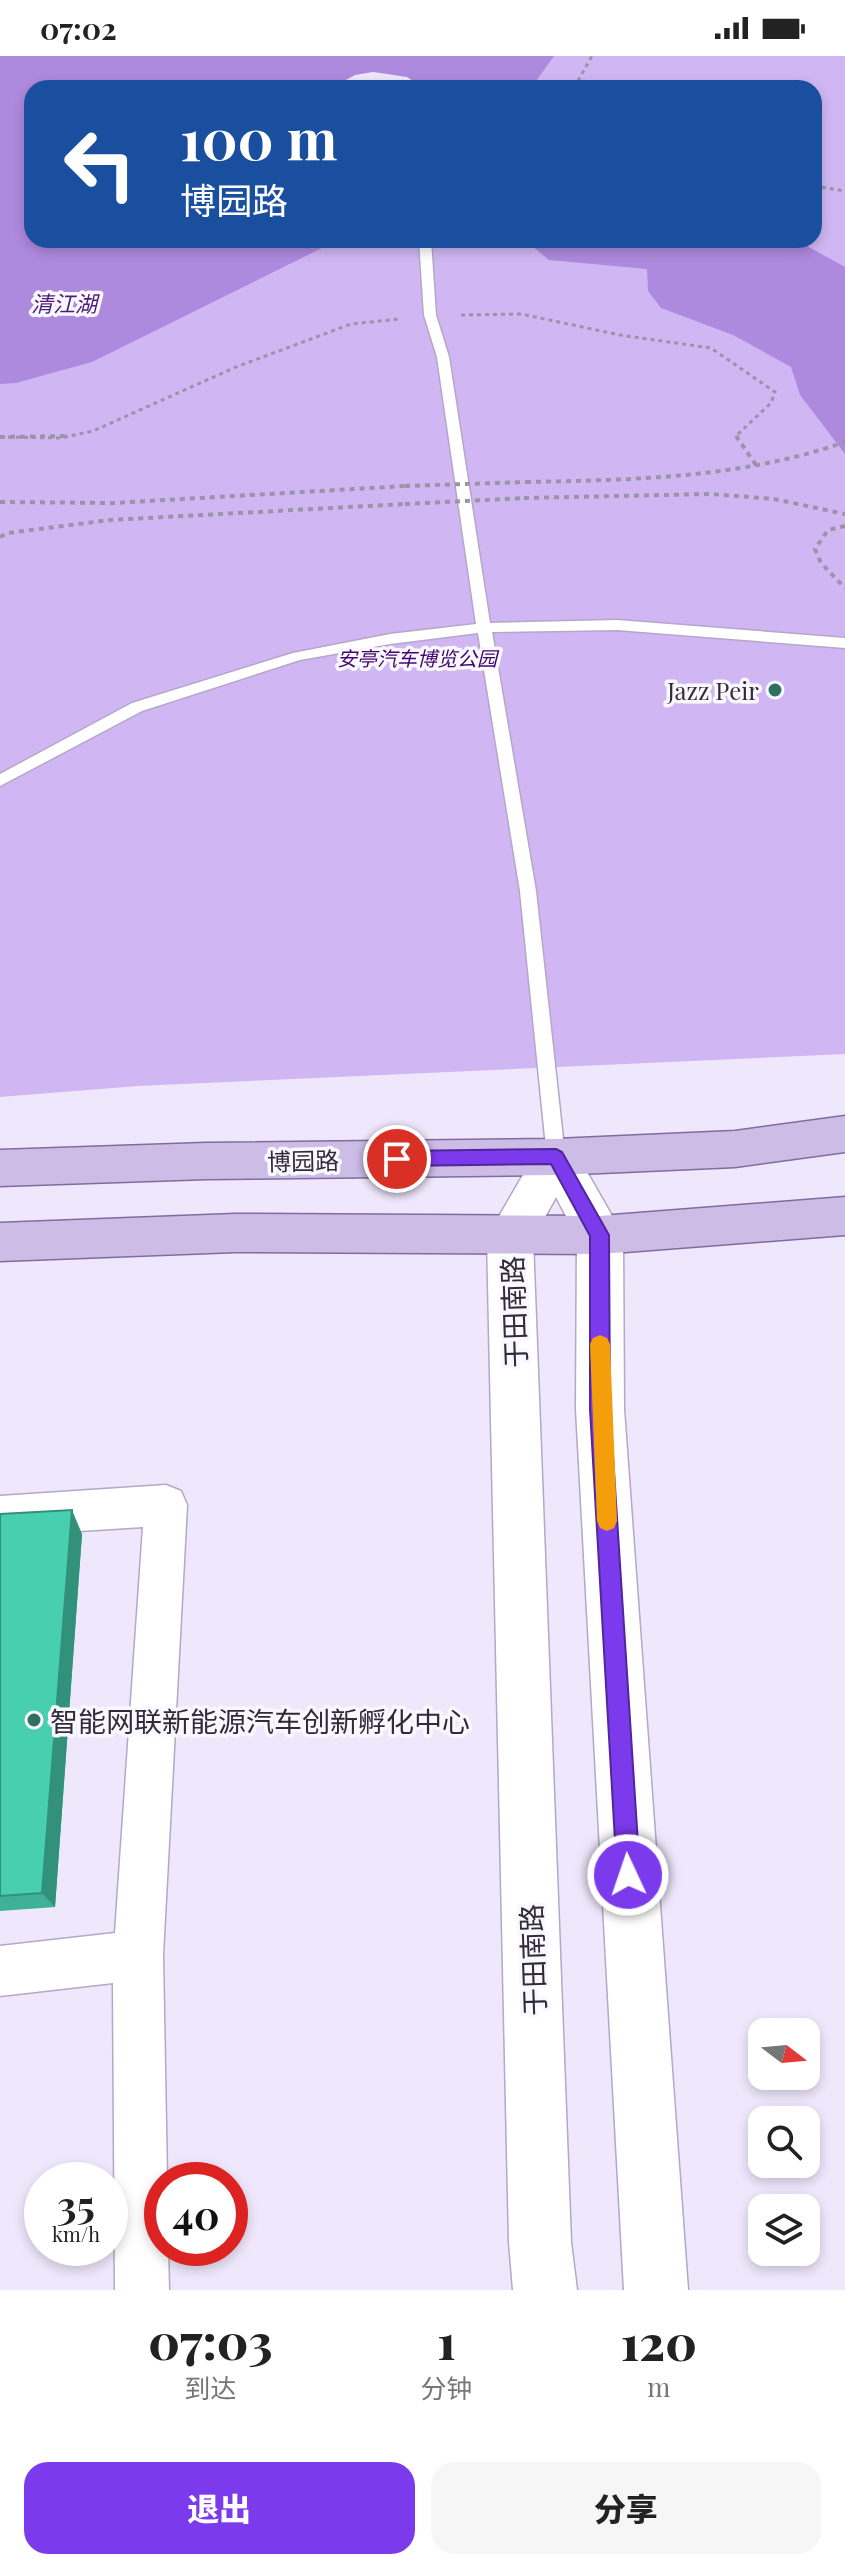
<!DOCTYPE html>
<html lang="zh">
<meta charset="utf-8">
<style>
:root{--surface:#fff;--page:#f6f6f6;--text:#222;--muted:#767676;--accent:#7c3aed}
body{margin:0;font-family:"Playfair Display","Noto Sans SC",serif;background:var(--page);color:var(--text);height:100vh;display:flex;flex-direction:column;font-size:30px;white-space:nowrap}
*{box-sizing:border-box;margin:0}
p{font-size:26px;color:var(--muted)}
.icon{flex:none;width:44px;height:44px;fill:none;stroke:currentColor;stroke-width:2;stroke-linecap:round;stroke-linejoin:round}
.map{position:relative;height:2234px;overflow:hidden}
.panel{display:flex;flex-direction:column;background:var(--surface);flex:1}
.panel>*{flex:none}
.banner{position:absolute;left:24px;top:24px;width:798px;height:168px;border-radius:24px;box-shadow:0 4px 12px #0003;background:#1a4fa0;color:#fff;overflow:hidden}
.needle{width:52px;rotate:106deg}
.buttons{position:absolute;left:748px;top:1962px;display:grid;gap:16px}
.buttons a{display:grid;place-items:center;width:72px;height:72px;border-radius:16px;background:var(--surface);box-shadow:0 4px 12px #0003;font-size:40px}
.speed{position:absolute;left:24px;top:2106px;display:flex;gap:16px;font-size:40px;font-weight:700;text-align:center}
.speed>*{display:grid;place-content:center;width:104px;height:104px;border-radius:50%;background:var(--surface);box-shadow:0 4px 12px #0003;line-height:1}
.speed small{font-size:20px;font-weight:400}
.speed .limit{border:12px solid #d22;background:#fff;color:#111}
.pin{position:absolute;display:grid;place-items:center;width:68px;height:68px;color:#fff;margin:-34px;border:4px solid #fff;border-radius:50%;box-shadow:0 2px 8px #0007}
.me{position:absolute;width:88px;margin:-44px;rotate:357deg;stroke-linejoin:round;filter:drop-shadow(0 0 6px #0008)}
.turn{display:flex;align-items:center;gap:28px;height:168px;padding:0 24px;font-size:36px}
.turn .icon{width:104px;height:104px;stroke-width:2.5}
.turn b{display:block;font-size:56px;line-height:68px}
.eta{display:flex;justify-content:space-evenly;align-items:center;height:136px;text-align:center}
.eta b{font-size:48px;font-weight:800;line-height:56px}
.cta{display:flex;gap:16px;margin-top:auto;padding:16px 24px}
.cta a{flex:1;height:92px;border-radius:24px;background:var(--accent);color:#fff;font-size:32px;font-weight:800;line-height:92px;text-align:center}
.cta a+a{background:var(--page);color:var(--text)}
.status{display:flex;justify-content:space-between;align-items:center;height:56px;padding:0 40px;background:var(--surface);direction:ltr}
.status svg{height:22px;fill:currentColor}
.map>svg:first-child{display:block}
.green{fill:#d0b7f4;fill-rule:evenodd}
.water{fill:#ae8ade}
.pier{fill:#efe7fc}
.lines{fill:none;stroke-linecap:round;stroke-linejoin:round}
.service-casing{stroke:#b4a7c8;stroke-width:3}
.minor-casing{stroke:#b4a7c8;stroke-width:3}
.tertiary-casing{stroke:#b4a7c8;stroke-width:3}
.primary-casing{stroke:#816c9e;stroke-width:3}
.path-far1{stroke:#9b94a6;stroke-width:3;stroke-dasharray:4 4;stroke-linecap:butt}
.path{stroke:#9b94a6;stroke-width:4;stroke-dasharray:5 5;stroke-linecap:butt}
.service{fill:#fff;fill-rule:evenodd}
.minor{fill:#fff;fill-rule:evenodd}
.tertiary{fill:#fff;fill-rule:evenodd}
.primary{fill:#cdbce5;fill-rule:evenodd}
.path-bridge{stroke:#9b94a6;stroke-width:4;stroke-dasharray:5 5;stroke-linecap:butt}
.wall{fill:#3eb296}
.shaded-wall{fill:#32917a}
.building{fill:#48cfaf;stroke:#32917a;stroke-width:2}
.route{fill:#7c3aed;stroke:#51269a;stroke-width:2}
.slow{fill:#f59e0b}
.poi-dot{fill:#2f7060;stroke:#faf8ff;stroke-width:3}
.labels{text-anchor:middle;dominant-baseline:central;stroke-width:7;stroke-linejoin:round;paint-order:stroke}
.far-park-label{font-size:20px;font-style:italic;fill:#41046d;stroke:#faf8ff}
.far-water-label{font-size:22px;font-style:italic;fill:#4e1a7d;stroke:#faf8ff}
.poi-label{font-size:24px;fill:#312b39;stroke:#faf8ff;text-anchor:end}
.street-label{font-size:24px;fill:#312b39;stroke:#faf8ff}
.near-street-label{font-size:28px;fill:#312b39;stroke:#faf8ff}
.near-poi-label{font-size:28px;fill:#312b39;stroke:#faf8ff;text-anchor:start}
</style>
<div class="status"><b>07:02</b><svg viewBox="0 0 49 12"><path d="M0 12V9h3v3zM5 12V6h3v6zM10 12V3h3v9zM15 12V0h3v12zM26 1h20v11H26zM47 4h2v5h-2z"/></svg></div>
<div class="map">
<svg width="845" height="2234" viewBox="0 0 845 2234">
<rect width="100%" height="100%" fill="#efe7fc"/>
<path class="green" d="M0 0H845V998L138 1030 0 1041ZM32 32H814V184H32Z"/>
<g class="water">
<path d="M0 0H554L531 32H32V184H338L92 306 16 327 0 328Z"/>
<path d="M525 184H796L845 211V398L800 339 791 311 733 279 661 252 648 235 647 213 549 204Z"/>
</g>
<path class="pier" d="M373 16 407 21 416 27 417 32H341L346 24 355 19Z"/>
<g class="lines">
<defs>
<path id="service" d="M419 184H431L436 259 449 301 490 567 617 564 845 582V592L617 574 492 576 536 835 565 1101 562 1106H550L547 1101 520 835 478 577 390 588 300 604 142 655 0 730V718L132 647 293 597 390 578 476 568 437 301 424 259Z"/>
<path id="minor" d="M166 1429 181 1435 187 1449 163 1899 167 2124H162V2192H168L169 2234H115L113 1927 0 1940V1890L115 1877 143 1471 0 1480V1440Z"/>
<path id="tertiary" d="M556 1083 571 1088 623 1179 624 1353 688 2234H624L576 1353 577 1181 556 1141 533 1183 571 2186 577 2234H513L509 2186 487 1181 541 1088Z"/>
<g id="primary">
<path d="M845 1060V1096L735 1111 556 1119 206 1123 0 1130V1094L206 1087 556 1083 735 1075Z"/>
<path d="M845 1141V1179L600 1198 235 1196 0 1205V1167L235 1158 600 1160Z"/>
</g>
</defs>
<use href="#service" class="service-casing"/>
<use href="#minor" class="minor-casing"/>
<use href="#tertiary" class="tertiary-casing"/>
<use href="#primary" class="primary-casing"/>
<g class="path-far1">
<path d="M574 32 592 0"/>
<path d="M814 130 845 135"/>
<path d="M461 259 521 258 620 279 711 292 775 336 771 347 736 380 738 382"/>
<path d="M0 381 60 382 93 375 236 311 351 268 399 263"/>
</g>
<g class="path">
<path d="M736 380 756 409"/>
<path d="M0 381 68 380"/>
<path d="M526 426C634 424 742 422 845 386"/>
<path d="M524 442 711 438 774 443 845 458"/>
<path d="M0 446 114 447 405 430"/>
<path d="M845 470 828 474 815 493 821 507 845 532"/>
<path d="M0 481 8 477 110 464 405 448"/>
</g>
<use href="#service" class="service"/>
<use href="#minor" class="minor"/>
<use href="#tertiary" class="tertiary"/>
<use href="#primary" class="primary"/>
<g class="path-bridge">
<path d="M405 430 526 426"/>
<path d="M405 448 524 442"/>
</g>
</g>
<path class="wall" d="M0 1458 82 1478 55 1851 0 1855Z"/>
<path class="shaded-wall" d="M72 1454 82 1478 55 1851 42 1837Z"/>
<path class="building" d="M72 1454 42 1837 0 1840V1458Z"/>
<path class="route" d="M556 1093 562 1096 609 1179 610 1353 640 1819 636 1828 628 1831 620 1828 617 1819 590 1353V1180L551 1108 397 1110 388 1103 397 1095Z"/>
<path class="slow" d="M600 1279 607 1282 610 1288 617 1465 614 1472 607 1475 600 1472 597 1465 590 1288 593 1282Z"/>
<g class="poi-dot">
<circle cx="775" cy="634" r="8"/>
<circle cx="34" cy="1664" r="8"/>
</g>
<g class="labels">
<g class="far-park-label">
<text x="417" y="601">安亭汽车博览公园</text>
</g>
<g class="far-water-label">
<text x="64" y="247">清江湖</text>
</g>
<g class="poi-label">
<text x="759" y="634">Jazz Peir</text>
</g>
<g class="street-label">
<text transform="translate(303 1104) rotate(-1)">博园路</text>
</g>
<g class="near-street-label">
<text transform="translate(513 1256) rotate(-92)">于田南路</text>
<text transform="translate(532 1904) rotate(-92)">于田南路</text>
</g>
<g class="near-poi-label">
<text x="50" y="1664">智能网联新能源汽车创新孵化中心</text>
</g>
</g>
</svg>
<div class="buttons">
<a><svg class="needle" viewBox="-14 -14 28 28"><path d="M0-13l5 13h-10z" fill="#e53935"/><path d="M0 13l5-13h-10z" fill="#767676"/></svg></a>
<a><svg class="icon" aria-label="search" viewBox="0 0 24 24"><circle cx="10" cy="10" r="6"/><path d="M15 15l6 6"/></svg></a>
<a><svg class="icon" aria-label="layers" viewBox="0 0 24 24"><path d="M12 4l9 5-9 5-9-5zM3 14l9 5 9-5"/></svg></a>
</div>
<div class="speed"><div>35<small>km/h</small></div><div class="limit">40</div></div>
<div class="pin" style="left:397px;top:1103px;background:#d93025"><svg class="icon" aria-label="arrive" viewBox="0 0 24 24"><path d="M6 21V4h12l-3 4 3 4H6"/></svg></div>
<svg class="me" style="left:628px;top:1819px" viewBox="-20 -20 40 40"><circle r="17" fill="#7c3aed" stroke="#fff" stroke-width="3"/><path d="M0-11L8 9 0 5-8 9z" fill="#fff"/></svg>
<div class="banner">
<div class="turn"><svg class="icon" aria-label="left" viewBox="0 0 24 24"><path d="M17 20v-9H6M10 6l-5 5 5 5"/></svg><div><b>100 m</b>博园路</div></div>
</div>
</div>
<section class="panel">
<div class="eta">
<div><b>07:03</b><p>到达</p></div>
<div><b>1</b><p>分钟</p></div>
<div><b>120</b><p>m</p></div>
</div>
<div class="cta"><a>退出</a><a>分享</a></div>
</section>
